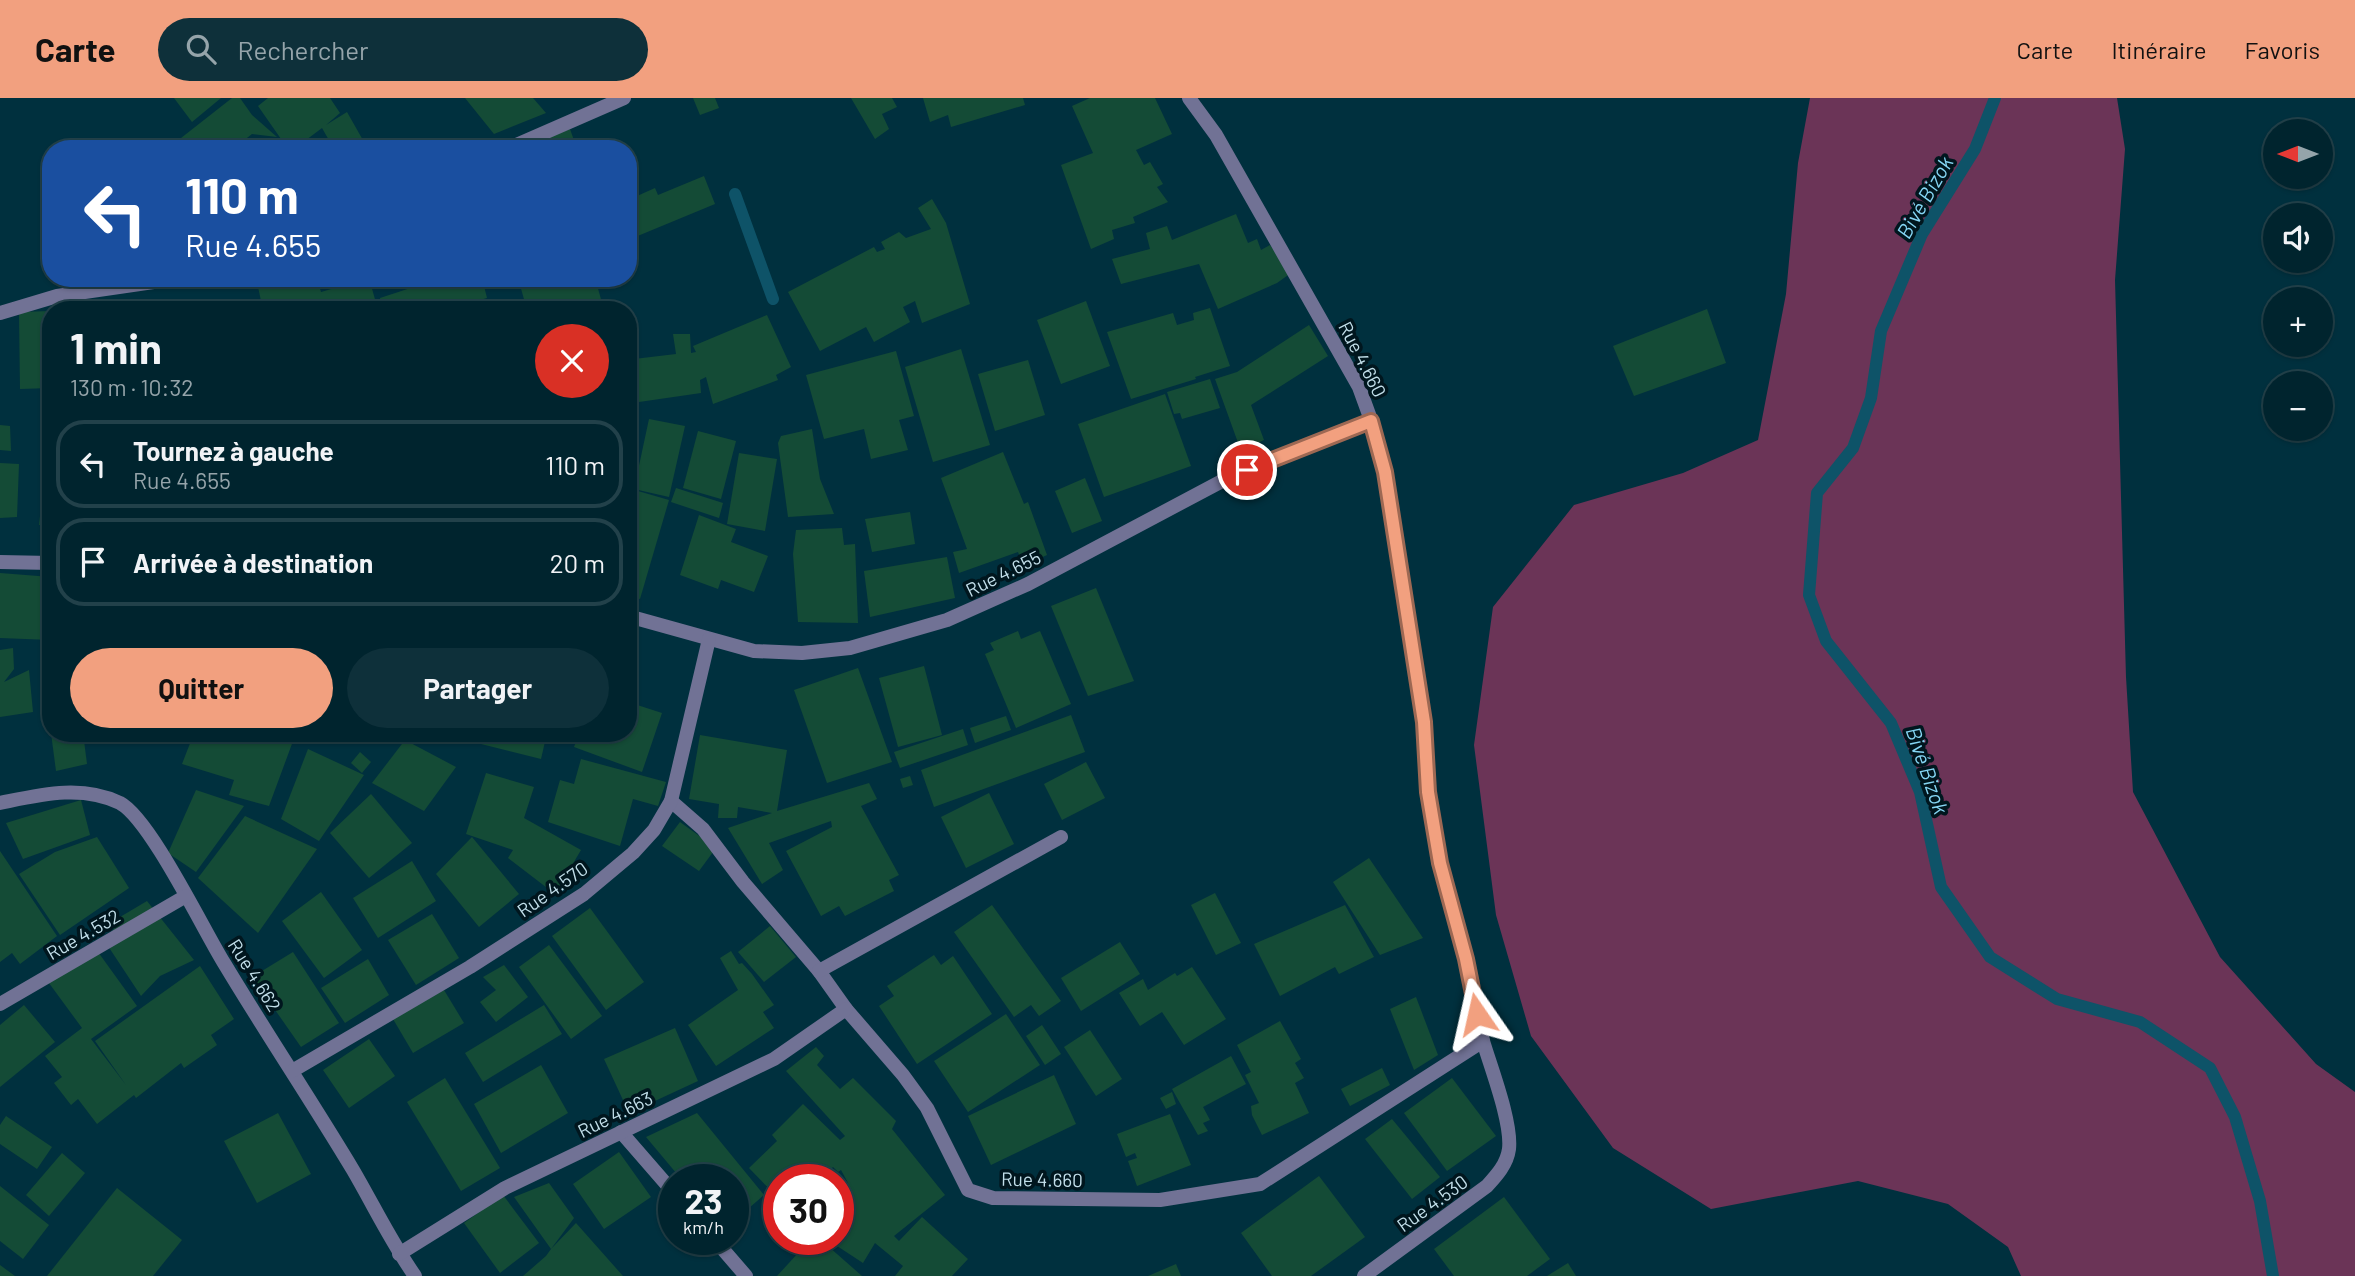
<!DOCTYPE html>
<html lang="fr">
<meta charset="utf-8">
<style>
:root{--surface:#00242e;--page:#0e303a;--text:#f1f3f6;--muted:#95a4aa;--line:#22414a;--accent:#f2a07f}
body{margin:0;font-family:Barlow,sans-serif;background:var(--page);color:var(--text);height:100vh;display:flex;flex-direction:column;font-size:26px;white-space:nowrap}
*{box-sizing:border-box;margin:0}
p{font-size:23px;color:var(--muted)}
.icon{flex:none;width:38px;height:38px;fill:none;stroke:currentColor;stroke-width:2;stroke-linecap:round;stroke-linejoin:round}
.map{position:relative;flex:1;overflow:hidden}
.details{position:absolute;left:42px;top:203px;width:595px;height:441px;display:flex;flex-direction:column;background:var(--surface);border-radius:28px;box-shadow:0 2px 5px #0004,0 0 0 2px var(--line)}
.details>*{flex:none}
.banner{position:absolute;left:42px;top:42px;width:595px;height:147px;border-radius:28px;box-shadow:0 2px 5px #0004,0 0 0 2px var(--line);background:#1a4fa0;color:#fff;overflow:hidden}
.needle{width:46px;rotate:270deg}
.buttons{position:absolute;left:2263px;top:21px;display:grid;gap:14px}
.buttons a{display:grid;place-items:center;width:70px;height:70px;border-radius:50%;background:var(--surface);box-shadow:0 2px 5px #0004,0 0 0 2px var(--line);font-size:35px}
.speed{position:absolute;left:658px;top:1066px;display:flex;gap:14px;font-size:35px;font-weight:700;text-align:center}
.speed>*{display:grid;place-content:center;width:91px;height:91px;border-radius:50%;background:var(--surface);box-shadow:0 2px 5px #0004,0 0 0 2px var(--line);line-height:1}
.speed small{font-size:18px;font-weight:400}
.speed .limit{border:10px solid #d22;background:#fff;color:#111}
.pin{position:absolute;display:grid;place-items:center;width:60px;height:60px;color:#fff;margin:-30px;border:4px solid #fff;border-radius:50%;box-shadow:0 2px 7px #0007}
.me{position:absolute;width:77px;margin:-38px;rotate:349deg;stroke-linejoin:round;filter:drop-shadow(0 0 5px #0008)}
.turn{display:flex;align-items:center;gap:24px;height:147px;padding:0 28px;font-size:32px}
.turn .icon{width:91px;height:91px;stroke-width:2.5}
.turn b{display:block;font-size:49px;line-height:60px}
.round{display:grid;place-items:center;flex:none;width:74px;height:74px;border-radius:37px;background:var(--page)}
.head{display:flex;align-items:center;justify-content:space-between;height:119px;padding:0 28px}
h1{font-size:42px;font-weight:700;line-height:52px}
.cta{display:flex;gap:14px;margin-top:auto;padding:14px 28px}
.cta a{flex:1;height:80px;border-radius:42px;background:var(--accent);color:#111;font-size:28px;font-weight:700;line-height:80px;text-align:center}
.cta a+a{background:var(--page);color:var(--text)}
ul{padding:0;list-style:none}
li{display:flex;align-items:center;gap:21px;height:88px;margin:0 14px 10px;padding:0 14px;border:4px solid var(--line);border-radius:28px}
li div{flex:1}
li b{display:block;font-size:26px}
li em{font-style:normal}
header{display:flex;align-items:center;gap:42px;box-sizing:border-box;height:98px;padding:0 35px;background:var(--accent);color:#111}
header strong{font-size:33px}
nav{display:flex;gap:38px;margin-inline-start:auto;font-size:24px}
.search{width:490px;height:63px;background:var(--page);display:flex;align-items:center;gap:18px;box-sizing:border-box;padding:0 24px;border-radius:38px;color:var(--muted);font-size:26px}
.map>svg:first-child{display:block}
.green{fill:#6b3457}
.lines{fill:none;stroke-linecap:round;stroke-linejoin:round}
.stream{stroke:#0e5368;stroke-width:12}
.building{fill:#144b36}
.minor{stroke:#717295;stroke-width:14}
.route-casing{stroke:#9d6853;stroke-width:18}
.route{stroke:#f2a07f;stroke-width:12}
.labels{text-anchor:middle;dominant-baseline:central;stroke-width:7;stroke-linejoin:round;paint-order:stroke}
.street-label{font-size:19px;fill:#c1dee9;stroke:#00161e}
.water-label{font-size:21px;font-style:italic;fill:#85d6f4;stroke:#00161e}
</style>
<header>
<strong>Carte</strong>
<div class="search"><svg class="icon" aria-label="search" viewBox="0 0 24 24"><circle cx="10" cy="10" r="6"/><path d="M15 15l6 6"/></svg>Rechercher</div>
<nav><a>Carte</a><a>Itinéraire</a><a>Favoris</a></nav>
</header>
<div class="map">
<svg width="2355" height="1178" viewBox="0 0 2355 1178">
<rect width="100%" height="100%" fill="#00303e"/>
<path class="green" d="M1810 0H2117L2125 51 2115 182 2126 579 2133 694 2220 859 2316 966 2355 994V1178H2021L2008 1149 1948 1106 1858 1083 1711 1111 1613 1050 1531 938 1496 817 1474 647 1493 509 1574 407 1683 375 1758 342 1786 196 1798 65Z"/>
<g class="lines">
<g class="stream">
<path d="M1995 0 1975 51 1922 136 1881 233 1871 300 1853 350 1817 395 1809 497 1826 543 1891 625 1920 694 1941 789 1990 859 2057 901 2140 924 2210 970 2235 1019 2260 1103 2273 1178"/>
<path d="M735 96 773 201"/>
</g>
</g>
<g class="building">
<path d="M174 0H221L192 24Z"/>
<path d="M232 0H240L252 17 277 39 252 36 233 51H167Z"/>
<path d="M268 0H330L340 15 326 27 347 14 368 51H334L322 30 294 51H288L258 8Z"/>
<path d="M465 0H533L546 15 494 36Z"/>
<path d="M693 0H715L719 10 700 17Z"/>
<path d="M851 0H892L897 9 882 16 889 31 875 41Z"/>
<path d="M923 0H1023L1025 7 951 29 948 17 930 24Z"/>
<path d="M1090 0H1155L1172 36 1136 52 1144 67 1150 64 1163 86 1157 89 1168 104 1133 119 1135 125 1112 132 1114 141 1091 151 1061 67 1093 55 1072 8Z"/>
<path d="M570 31 577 51H539L537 43Z"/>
<path d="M704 78 715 106 628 142V102L655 90 658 97Z"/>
<path d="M932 101 946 125 970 206 922 225 915 203 903 209 910 224 874 244 866 229 820 253 788 194 874 149 877 154 885 151 881 144 899 134 906 140 931 131 918 110Z"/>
<path d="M1236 116 1248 145 1257 141 1261 152 1270 147 1291 175 1277 185 1218 211 1199 166 1121 186 1112 161 1150 151 1146 135 1167 128 1172 142Z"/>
<path d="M288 180H317L321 194 369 180 378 212H263L258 189Z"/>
<path d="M441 180H482L487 200 480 202 484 212H382L380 200Z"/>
<path d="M518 180H595L604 212H527Z"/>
<path d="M1086 203 1110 268 1061 286 1037 222Z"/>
<path d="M110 205V212H59V206Z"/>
<path d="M148 208 149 212H126V209Z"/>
<path d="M1210 210 1230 268 1195 279 1196 281 1131 301 1107 234 1173 215 1177 227 1194 222 1193 215Z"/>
<path d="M1707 211 1726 265 1634 298 1613 248Z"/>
<path d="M51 213V290L20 291 19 214Z"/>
<path d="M767 217 791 269 776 277 778 282 713 306 706 279 700 282 701 295 639 304 634 261 676 256 673 236H690L691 255 696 254 693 248Z"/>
<path d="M1309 227 1328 258 1251 307 1264 342 1241 353 1215 281 1237 274Z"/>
<path d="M961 251 990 347 933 364 905 269Z"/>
<path d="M896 253 914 318 899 322 908 352 871 361 864 331 824 341 806 277Z"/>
<path d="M1028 262 1045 317 995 333 978 276Z"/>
<path d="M1210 281 1220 310 1182 321 1180 315 1174 316 1167 294Z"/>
<path d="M1165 296 1191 368 1104 399 1078 326Z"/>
<path d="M649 321 685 328 669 399 634 391Z"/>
<path d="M0 327 10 328 11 353 0 352Z"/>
<path d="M812 331 820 381 834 416 788 419 778 345 781 338Z"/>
<path d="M698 333 736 343 721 401 683 390Z"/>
<path d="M49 336H51V427H39Z"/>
<path d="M1003 354 1024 406 1028 404 1047 457 1023 468 1018 454 959 475 953 454 967 451 941 380Z"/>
<path d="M739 355 777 361 765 433 727 426Z"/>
<path d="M0 365 19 366 17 419 0 420Z"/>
<path d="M1085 380 1102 423 1072 435 1055 393Z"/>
<path d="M676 390 723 405 719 420 671 404Z"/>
<path d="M631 391 669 402 640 501 628 497V400Z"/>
<path d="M910 414 915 446 872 454 865 421Z"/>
<path d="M699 417 736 431 731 444 768 458 754 494 721 482 718 491 680 477Z"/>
<path d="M842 430 844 447 855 446 858 525 798 524 793 456 796 432Z"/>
<path d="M947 459 955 500 870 519 864 473Z"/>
<path d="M0 475 51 479V542L0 540Z"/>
<path d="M1096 490 1134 583 1088 598 1051 508Z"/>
<path d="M1018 533 1021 541 1040 533 1071 606 1016 630 985 556 994 552 990 545Z"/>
<path d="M13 550 14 571 4 584 29 572 33 614 0 619V552Z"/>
<path d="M51 562V621L49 622 42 566Z"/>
<path d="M924 568 942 637 898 649 879 580Z"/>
<path d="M858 570 892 664 827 685 794 592Z"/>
<path d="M628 604 662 615 642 674 574 649 579 635H628Z"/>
<path d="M1071 617 1085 654 934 709 921 672Z"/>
<path d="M1006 618 1011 632 975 645 970 630Z"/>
<path d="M963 631 968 647 900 670 894 654Z"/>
<path d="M51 635H83L87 666 56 673Z"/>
<path d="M194 635H296L269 708 229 697 234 682 182 666Z"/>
<path d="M458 635H547L541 661 457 640Z"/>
<path d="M700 637 787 652 777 713 869 685 877 701 861 708 899 777 889 782 894 793 845 818 839 808 821 818 786 753 832 729 831 723 769 745 783 772 762 786 728 730 772 715 738 709 737 720H718L719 706 689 701Z"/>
<path d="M405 642 456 669 424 713 372 685Z"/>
<path d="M308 651 364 677 319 743 281 721Z"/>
<path d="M360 654 371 664 362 675 351 665Z"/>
<path d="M581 661 666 684 658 708 633 701 620 748 548 724 560 682 574 686Z"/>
<path d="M1086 664 1105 700 1062 722 1044 686Z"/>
<path d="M486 675 534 689 524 720 581 752 555 796 508 760 513 752 466 736Z"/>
<path d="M910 678 913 687 903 690 900 681Z"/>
<path d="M196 692 244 708 196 774 168 755Z"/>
<path d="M989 695 1014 746 966 770 941 719Z"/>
<path d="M371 696 412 745 369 780 330 735Z"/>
<path d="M81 702 90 737 23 761 6 725Z"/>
<path d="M245 718 317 751 258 835 198 780Z"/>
<path d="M680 724 716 750 699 773 662 748Z"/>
<path d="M97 739 129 790 60 837 19 776 55 754Z"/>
<path d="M472 739 519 796 479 829 436 776Z"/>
<path d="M0 753 57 838 20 866 12 855 0 864Z"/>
<path d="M1369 760 1423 840 1380 857 1333 784Z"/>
<path d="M412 763 436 803 378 840 353 800Z"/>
<path d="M321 794 362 852 324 880 282 823Z"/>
<path d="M1215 795 1241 845 1216 857 1191 807Z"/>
<path d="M147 803 194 862 160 878 141 898 106 845 120 819Z"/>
<path d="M992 807 1061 903 1039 918 1031 907 1014 919 954 834Z"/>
<path d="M1345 807 1374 859 1339 876 1335 869 1280 898 1254 846Z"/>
<path d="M590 810 644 884 606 912 552 838Z"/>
<path d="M432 816 459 860 416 887 388 842Z"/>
<path d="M770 828 796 859 764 884 738 854Z"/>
<path d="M1120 844 1140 876 1081 913 1061 880Z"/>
<path d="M93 847 137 908 91 941 126 987 95 943 200 868 234 921 211 937 217 947 184 970 181 965 136 1000 134 997 97 1026 78 1001 71 1007 54 985 62 979 45 958 82 930 46 881Z"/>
<path d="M549 847 602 918 571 941 519 869Z"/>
<path d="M731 853 739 866 742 865 752 876 774 907 763 914 774 930 716 968 688 927 738 892 720 860Z"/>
<path d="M293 854 339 925 301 949 257 886V876Z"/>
<path d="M934 857 941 867 953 858 992 916 917 966 879 908 894 898 887 888Z"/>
<path d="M368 861 389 897 345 925 321 890Z"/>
<path d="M504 867 528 899 496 924 480 904 496 892 483 879Z"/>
<path d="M1192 869 1226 921 1184 947 1162 914 1140 928 1119 895 1143 881 1148 892 1175 875 1177 878Z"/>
<path d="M444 892 464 925 413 955 393 921Z"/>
<path d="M1416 899 1438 957 1414 972 1390 911Z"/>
<path d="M24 907 55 944 0 989V927Z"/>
<path d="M544 907 562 936 483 984 465 955Z"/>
<path d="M1006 916 1040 967 968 1014 934 963Z"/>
<path d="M1280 923 1301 961 1295 965 1304 980 1295 985 1309 1015 1262 1037 1252 1017 1251 1008 1259 1005 1245 977 1251 974 1237 947Z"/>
<path d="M1042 927 1061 956 1045 967 1026 938Z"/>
<path d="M675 930 698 983 629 1015 604 961Z"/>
<path d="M1090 932 1122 981 1096 998 1064 949Z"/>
<path d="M369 941 395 978 349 1010 323 972Z"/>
<path d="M816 949 824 958 817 967 840 991 853 980 896 1023 892 1031 945 1097 894 1138 899 1143 922 1119 968 1161 952 1178H895L903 1168 875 1145 863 1165 834 1146 848 1126 838 1118V1095L848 1085 841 1072 838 1074 833 1069 821 1082H779V1101L749 1070 777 1043 772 1037 803 1006 840 1042 845 1038 786 973Z"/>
<path d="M1231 958 1246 986 1203 1009 1210 1022 1203 1025 1208 1033 1198 1037 1172 991Z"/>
<path d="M541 967 568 1015 501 1055 474 1006Z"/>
<path d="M1382 970 1390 987 1350 1008 1341 991Z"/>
<path d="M1054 977 1076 1026 991 1067 968 1018Z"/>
<path d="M445 980 500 1070 461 1093 407 1004Z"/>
<path d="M1452 980 1496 1038 1447 1073 1404 1015Z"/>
<path d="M1172 994 1176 1006 1166 1011 1160 1000Z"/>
<path d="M278 1015 311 1076 257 1105 224 1043Z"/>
<path d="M697 1015 764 1097 733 1124V1082H682L646 1039Z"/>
<path d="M1170 1016 1191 1067 1137 1088 1128 1063 1137 1060 1135 1055 1126 1059 1117 1036Z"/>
<path d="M6 1018 52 1049 37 1071 0 1046V1027Z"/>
<path d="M1392 1021 1440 1079 1412 1101 1365 1041Z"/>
<path d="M619 1054 651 1099 604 1131 573 1086Z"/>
<path d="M62 1055 85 1075 49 1118 26 1097Z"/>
<path d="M1319 1078 1365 1139 1311 1178H1272L1241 1135Z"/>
<path d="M549 1085 574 1120 551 1151 576 1125 623 1178H523L546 1158 551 1151 514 1099Z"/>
<path d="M0 1088 49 1127 23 1161 0 1143Z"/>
<path d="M117 1090 182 1142 153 1178H47Z"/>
<path d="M503 1097 539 1145 500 1175 464 1125Z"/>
<path d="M1504 1099 1550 1161 1527 1178H1454L1434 1151Z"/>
<path d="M811 1141H820L862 1178H777Z"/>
<path d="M1568 1165 1576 1178H1547Z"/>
<path d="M1176 1166 1181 1178H1148Z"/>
<path d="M0 1167 15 1178H0Z"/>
</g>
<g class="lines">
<g class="minor">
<path d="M507 51 624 0"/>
<path d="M0 215 57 198 181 180"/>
<path d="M0 464 51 465"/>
<path d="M628 518 754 553 802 555 850 550 947 522 1028 486 1224 382 1371 322"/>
<path d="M671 703 703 731 743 784 819 873 846 911 903 977 927 1010 968 1092 993 1100 1160 1102 1260 1086 1483 943 1466 861 1440 765 1428 694 1424 624 1385 374 1371 322 1359 289 1216 37 1189 0"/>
<path d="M0 705C39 697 81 686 120 705 150 721 203 831 224 865 266 935 311 1002 353 1072 374 1108 391 1144 415 1178"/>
<path d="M819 873 1061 739"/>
<path d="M0 906 186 798"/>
<path d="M292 973 470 869 584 796 633 755 654 732 671 703 709 541"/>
<path d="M621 1034 674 1095"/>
<path d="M714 1141 746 1178"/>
<path d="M399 1156 505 1090 774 961 846 911"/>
<path d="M1364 1178 1487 1088C1497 1077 1507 1066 1509 1051 1512 1024 1491 970 1483 943"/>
</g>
</g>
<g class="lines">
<defs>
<path id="route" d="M1247 372 1371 323 1385 374 1424 624 1428 694 1440 765 1466 861 1477 916"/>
</defs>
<use href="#route" class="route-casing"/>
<use href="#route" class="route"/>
</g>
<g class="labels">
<g class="street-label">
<text transform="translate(1363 261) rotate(63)">Rue 4.660</text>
<text transform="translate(1003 475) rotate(-26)">Rue 4.655</text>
<text transform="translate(552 791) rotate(-35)">Rue 4.570</text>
<text transform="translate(83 836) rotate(-30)">Rue 4.532</text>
<text transform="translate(255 877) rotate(58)">Rue 4.662</text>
<text transform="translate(615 1016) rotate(-26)">Rue 4.663</text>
<text transform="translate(1042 1081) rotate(1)">Rue 4.660</text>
<text transform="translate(1432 1105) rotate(-36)">Rue 4.530</text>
</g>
<g class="water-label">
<text transform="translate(1924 99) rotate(-60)">Bivé Bizok</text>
<text transform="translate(1928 672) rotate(71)">Bivé Bizok</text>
</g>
</g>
</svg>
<div class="buttons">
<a><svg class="needle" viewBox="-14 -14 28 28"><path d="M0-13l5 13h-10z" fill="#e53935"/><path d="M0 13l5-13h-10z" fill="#95a4aa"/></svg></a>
<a><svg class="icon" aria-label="sound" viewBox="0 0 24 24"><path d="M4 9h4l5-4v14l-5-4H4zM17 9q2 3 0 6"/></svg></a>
<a>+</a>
<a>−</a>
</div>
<div class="speed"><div>23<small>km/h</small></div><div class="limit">30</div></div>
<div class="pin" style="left:1247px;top:372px;background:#d93025"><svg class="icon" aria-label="arrive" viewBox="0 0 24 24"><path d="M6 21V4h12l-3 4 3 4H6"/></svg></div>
<svg class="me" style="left:1477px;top:916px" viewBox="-20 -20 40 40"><path d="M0-17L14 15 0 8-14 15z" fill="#f2a07f" stroke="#fff" stroke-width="4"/></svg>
<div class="banner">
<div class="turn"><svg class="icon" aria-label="left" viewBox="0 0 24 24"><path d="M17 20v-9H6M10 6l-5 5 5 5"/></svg><div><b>110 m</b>Rue 4.655</div></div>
</div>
<section class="details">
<div class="head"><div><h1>1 min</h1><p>130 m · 10:32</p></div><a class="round" style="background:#d93025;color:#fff"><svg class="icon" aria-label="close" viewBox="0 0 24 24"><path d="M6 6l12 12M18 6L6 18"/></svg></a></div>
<ul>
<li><svg class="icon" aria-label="left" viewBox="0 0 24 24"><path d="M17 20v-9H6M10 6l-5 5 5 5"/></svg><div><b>Tournez à gauche</b><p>Rue 4.655</p></div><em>110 m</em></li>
<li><svg class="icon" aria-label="arrive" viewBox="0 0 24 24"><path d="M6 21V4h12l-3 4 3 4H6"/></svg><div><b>Arrivée à destination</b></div><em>20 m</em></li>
</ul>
<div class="cta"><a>Quitter</a><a>Partager</a></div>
</section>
</div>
